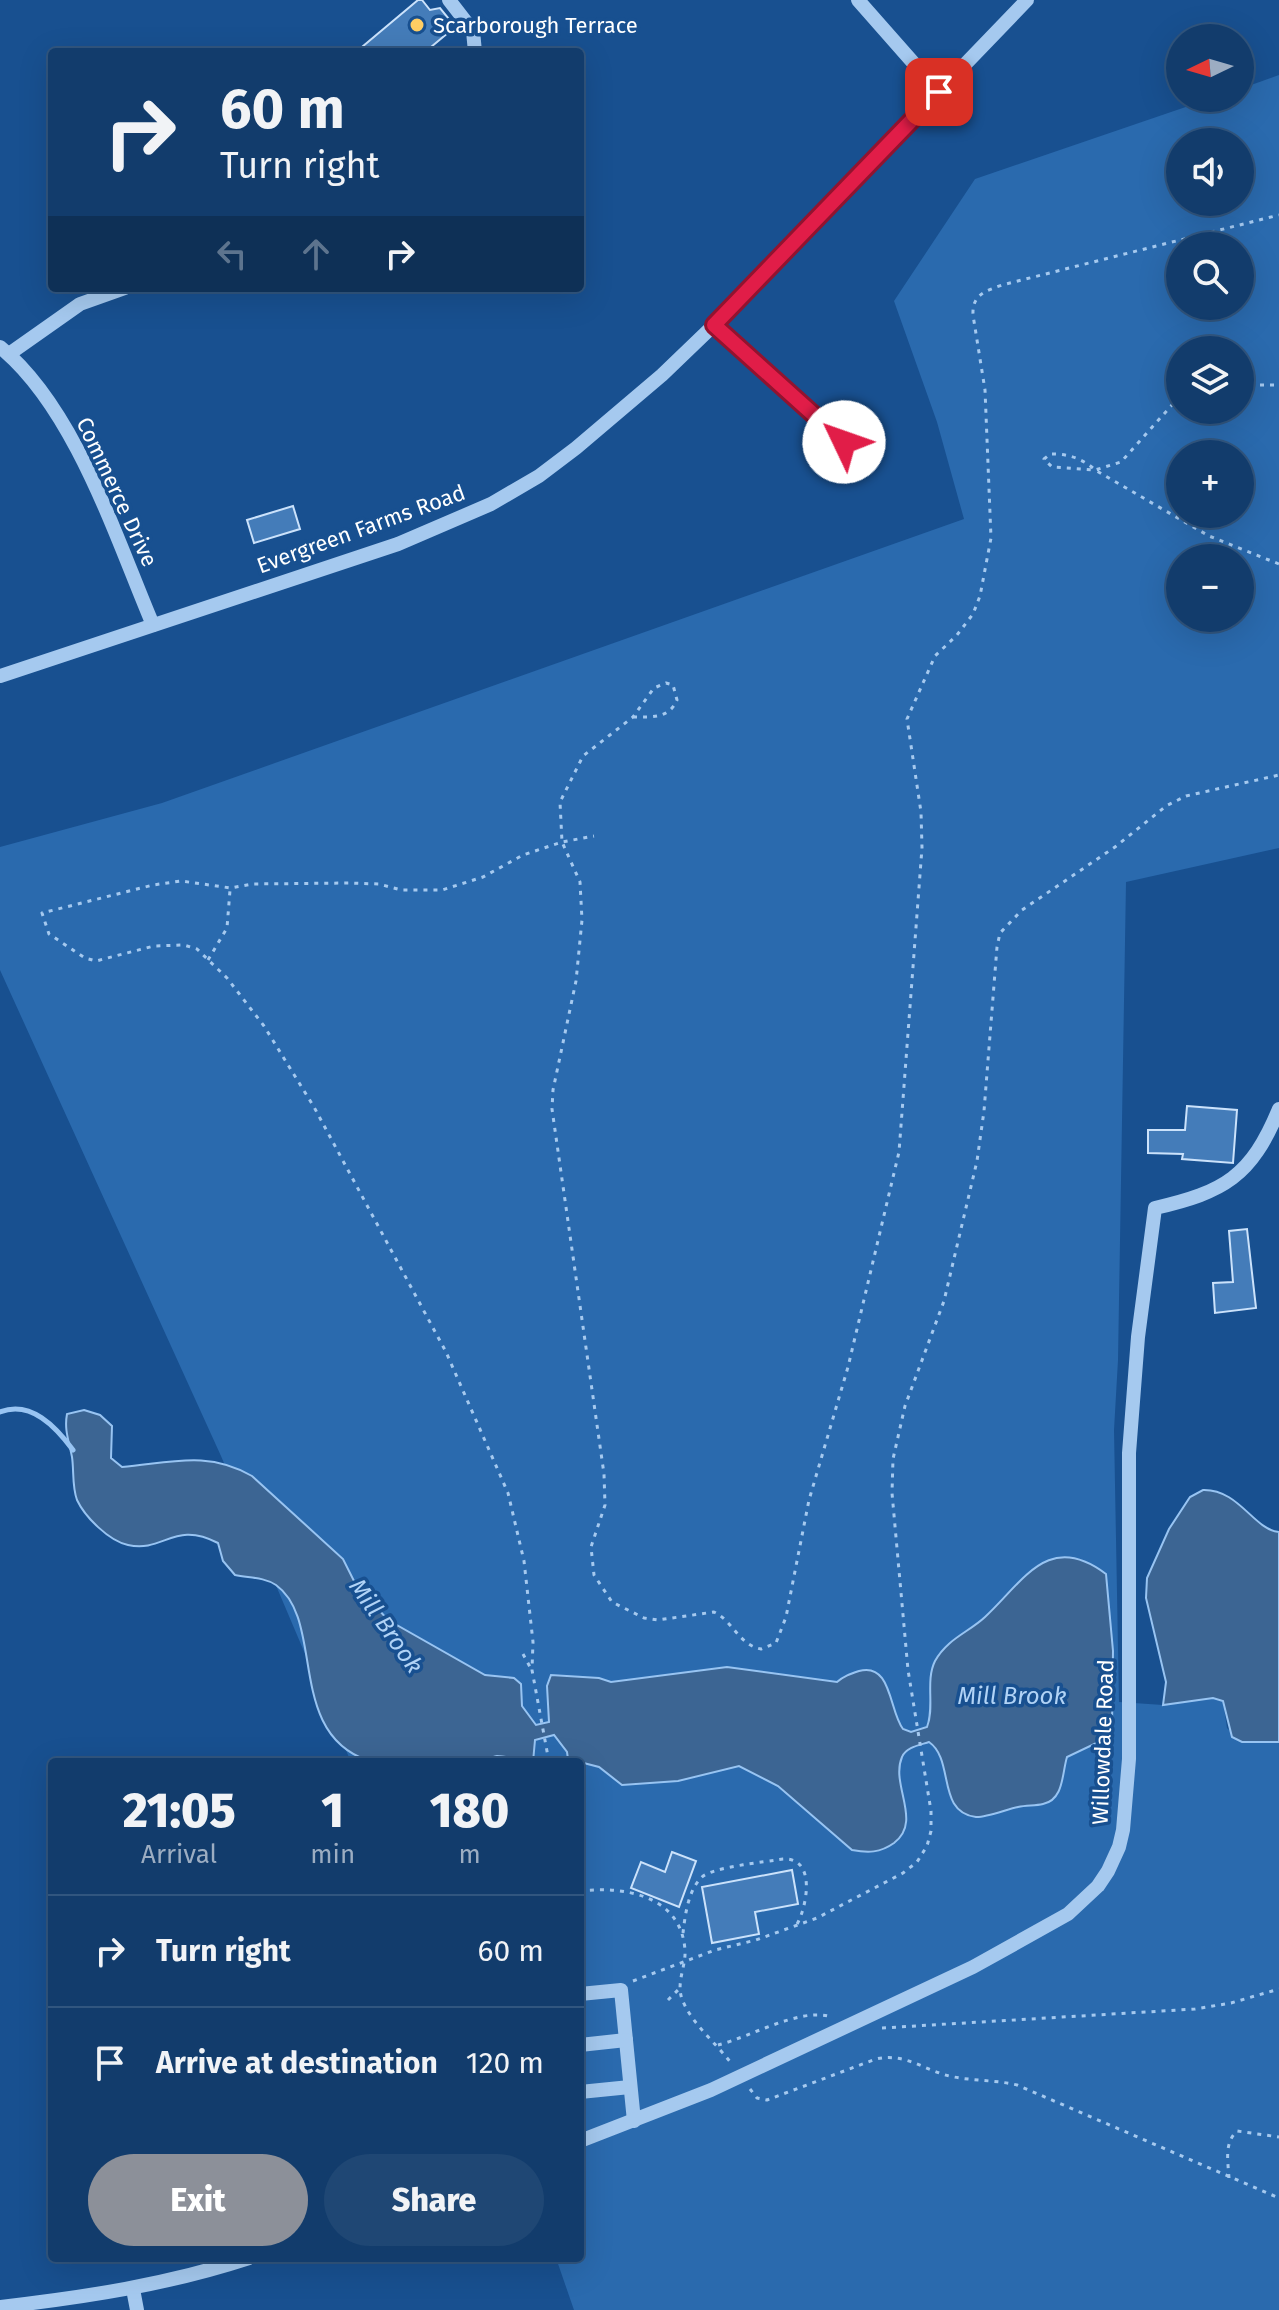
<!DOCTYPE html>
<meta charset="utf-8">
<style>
:root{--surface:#123c6c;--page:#1f4774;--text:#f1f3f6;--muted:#9cadc2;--line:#31567f;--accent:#8c9099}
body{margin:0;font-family:"Fira Sans",sans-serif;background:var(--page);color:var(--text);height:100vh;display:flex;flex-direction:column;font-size:30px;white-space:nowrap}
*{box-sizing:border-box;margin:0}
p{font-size:26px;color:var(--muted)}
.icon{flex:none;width:44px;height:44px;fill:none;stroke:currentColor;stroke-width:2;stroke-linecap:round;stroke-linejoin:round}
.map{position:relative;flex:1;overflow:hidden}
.side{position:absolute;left:48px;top:1758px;width:536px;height:504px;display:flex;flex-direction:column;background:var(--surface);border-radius:8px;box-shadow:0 8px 32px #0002,0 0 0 2px var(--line)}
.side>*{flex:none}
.banner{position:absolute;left:48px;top:48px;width:536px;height:244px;border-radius:8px;box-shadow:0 8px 32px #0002,0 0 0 2px var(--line);background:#123c6c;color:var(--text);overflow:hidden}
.needle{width:52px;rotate:265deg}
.fabs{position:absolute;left:1166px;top:24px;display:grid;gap:16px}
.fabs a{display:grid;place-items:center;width:88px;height:88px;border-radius:50%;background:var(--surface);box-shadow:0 8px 32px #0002,0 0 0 2px var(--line);font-size:40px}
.pin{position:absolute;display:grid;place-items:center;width:68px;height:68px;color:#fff;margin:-34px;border-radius:16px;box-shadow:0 4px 12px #0006}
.me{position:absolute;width:88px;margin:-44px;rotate:312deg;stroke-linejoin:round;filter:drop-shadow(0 0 6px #0008)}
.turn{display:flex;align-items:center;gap:28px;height:168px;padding:0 40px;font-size:36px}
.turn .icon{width:104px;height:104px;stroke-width:2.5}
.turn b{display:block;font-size:56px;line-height:68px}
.lanes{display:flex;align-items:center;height:76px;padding:0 40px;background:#0003;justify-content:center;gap:40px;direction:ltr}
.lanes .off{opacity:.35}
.eta{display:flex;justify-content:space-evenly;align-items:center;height:136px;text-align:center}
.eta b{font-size:48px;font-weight:800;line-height:56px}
.action{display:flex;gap:16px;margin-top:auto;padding:16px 40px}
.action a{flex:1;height:92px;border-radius:48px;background:var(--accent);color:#fff;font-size:32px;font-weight:800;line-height:92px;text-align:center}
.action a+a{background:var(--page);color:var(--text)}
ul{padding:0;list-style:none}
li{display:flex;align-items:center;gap:24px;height:112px;padding:0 40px;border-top:2px solid var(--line)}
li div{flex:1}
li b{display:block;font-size:30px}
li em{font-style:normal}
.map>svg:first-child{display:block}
.green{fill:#2a6aae;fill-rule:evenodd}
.water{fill:#3c6593;stroke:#98c4f2;stroke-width:2}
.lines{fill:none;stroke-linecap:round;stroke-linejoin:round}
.stream{stroke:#98c4f2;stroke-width:5}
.building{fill:#447cb9;stroke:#cbe2fb;stroke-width:2}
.path{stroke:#a5c9ef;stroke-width:3;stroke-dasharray:4 6;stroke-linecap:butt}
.minor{stroke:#a5c9ef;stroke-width:14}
.route-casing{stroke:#92132f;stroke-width:20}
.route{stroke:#e11d48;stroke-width:14}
.poi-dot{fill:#ffcd63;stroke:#185090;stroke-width:3}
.labels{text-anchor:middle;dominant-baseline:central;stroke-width:7;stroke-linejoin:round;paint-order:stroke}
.poi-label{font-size:22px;fill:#fff;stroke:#185090;text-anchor:start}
.street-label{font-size:22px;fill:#fff;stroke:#185090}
.water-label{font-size:24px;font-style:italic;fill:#b1d3f6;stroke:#185090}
</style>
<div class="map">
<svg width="1279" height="2310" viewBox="0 0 1279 2310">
<rect width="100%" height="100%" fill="#185090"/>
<path class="green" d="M1279 75V848L1126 882 1118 1360 1114 1430 1119 1702 1163 1705 1213 1698 1223 1701 1227 1728 1242 1742H1279V2310H574L556 2258H580V1762H351L221 1456 0 970V847L162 803 964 519 937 422 894 301 975 179 1212 98H1240V89ZM1180 142H1240V202H1180ZM1180 246H1240V306H1180ZM1180 350H1240V410H1180ZM1180 454H1240V514H1180ZM1180 558H1240V618H1180Z"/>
<g class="water">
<path d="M84 1410 100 1415 112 1426 111 1458 122 1467C170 1463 207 1450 252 1476L343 1559 356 1585 388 1620 485 1675 514 1678 521 1684 522 1706 536 1725 549 1722 547 1686 551 1675 599 1678 611 1682 727 1667 837 1682C844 1676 850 1674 859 1671 892 1662 889 1711 903 1729L911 1732 927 1727C935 1707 925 1681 935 1661 947 1639 969 1632 985 1617 1023 1582 1048 1530 1106 1574L1113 1651 1112 1727 1107 1738 1067 1757C1062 1773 1064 1800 1043 1804 1035 1806 1027 1805 1018 1807 1008 1809 984 1818 976 1817 936 1812 955 1760 929 1742 920 1745 906 1747 902 1757 890 1785 923 1821 894 1843 880 1853 868 1853 852 1850L778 1786 739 1766 678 1781 622 1785 599 1767 568 1759 567 1752 554 1735 535 1740 533 1762C521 1762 509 1756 497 1756 491 1757 486 1760 480 1762 469 1765 380 1764 369 1761 285 1733 326 1621 276 1585 264 1577 249 1578 235 1575L223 1561 218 1543C174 1520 164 1553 128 1545 109 1541 85 1517 77 1500 72 1487 74 1470 72 1457 69 1441 64 1430 67 1414Z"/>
<path d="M1203 1490C1239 1489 1254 1530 1279 1532V1742H1242L1232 1737 1223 1701 1213 1698 1163 1705 1166 1682 1146 1598 1147 1578 1169 1529 1190 1497Z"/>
</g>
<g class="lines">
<path class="stream" d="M0 1412C31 1400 56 1427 73 1450"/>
</g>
<g class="building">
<path d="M418 0H422L430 10 440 8 449 19V32L425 52H356Z"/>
<path d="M293 506 300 529 254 543 247 520Z"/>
<path d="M1187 1106 1237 1110 1233 1163 1182 1159 1183 1154 1148 1153V1130H1185Z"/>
<path d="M1247 1229 1256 1308 1215 1313 1213 1283 1233 1282 1229 1231Z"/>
<path d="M672 1852 696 1861 679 1907 631 1888 641 1862 665 1872Z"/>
<path d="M792 1870 798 1904 755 1912 759 1934 712 1943 702 1887Z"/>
</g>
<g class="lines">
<g class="path">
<path d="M1240 385H1279"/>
<path d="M1180 396 1121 462 1095 470 1052 467 1044 459 1050 454C1066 453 1084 459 1095 470L1209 536 1279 564"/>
<path d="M633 717C651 717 669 719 677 700L673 685 666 683 654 688 633 717 583 756 560 802 562 842 580 882 582 920 576 981 553 1090 552 1109 604 1474 605 1505 591 1547 594 1575 612 1602 644 1618 658 1620 714 1612C733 1621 739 1645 761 1649L776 1643 786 1617 809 1500 848 1367 899 1152 922 848 921 812 907 719 935 656 957 635 973 614 980 596 991 538 985 390 973 315C972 294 986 291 1002 285L1279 215"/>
<path d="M208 960 227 928 230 890"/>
<path d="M523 1654 530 1667"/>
<path d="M549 1762 532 1670 533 1642 524 1561 508 1493 446 1352 314 1107 264 1026 227 978 197 949 184 945 154 946 96 961 85 958 49 934 42 913 153 885 181 881 231 888 252 884 349 883 379 884 401 890H442L483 877 523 855 562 842 594 836"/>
<path d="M580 1891C624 1886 681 1895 685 1950 686 1967 676 1982 682 1999 691 2023 716 2043 731 2063"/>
<path d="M683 1933C685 1916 688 1891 701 1878 710 1867 766 1862 783 1859 817 1857 807 1908 796 1926"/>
<path d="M633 1981 715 1950 756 1940 817 1918 903 1873 917 1862 927 1846 931 1831V1811L908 1670 892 1493 893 1459 905 1406 944 1301 977 1161 984 1111 997 947 1000 933 1022 910 1115 847 1166 806 1186 796 1279 775"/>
<path d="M668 2000 679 1989"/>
<path d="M882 2028 1195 2009 1231 2003 1279 1989"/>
<path d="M718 2045C750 2037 797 2009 828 2016"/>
<path d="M750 2089 757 2098 767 2100 876 2059C906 2052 926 2072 954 2077 975 2081 996 2080 1017 2085L1279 2198"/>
<path d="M1229 2178C1228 2161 1224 2143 1237 2131L1279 2137"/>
</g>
<g class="minor">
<path d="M449 0 473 31 475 52"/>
<path d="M858 0 939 92"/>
<path d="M714 325 844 442"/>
<path d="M0 347C75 408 116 538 153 625"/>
<path d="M9 354 80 304 125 288"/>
<path d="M0 676 398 544 491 504 539 476 576 448 662 375 714 325 1027 0"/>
<path d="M580 1994 621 1990 634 2121"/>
<path d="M580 2045 626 2040"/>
<path d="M580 2092 630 2087"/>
<path d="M580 2141 711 2090 973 1967 1068 1914 1098 1886 1108 1871 1119 1847 1123 1830 1129 1759V1453L1138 1337 1155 1208C1224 1192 1251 1177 1279 1109"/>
<path d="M133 2289 137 2310"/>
<path d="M0 2307C86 2297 166 2285 249 2258"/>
</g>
</g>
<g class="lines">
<defs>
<path id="route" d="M844 442 714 325 939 92"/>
</defs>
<use href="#route" class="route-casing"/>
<use href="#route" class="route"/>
</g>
<circle class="poi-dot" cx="417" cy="25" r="8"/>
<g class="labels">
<g class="poi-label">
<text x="433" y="25">Scarborough Terrace</text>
</g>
<g class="street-label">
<text transform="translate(117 492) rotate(65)">Commerce Drive</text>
<text transform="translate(361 529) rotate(-20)">Evergreen Farms Road</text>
<text transform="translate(1103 1742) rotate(-88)">Willowdale Road</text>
</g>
<g class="water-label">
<text transform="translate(386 1626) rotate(55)">Mill Brook</text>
<text x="1012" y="1696">Mill Brook</text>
</g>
</g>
</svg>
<div class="fabs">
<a><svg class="needle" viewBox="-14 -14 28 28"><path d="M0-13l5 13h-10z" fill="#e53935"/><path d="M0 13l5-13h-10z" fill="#9cadc2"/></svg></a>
<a><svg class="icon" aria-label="sound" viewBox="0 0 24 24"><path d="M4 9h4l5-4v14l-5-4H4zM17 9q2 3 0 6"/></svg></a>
<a><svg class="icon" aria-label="search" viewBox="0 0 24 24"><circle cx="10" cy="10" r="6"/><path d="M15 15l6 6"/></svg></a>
<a><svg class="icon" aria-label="layers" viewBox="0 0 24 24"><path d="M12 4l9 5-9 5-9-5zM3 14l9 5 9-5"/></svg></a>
<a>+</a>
<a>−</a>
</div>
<div class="pin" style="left:939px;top:92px;background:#d93025"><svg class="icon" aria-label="arrive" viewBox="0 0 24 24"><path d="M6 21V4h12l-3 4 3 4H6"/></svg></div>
<svg class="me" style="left:844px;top:442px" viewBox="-20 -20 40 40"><circle r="19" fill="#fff"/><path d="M0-13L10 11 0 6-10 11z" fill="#e11d48"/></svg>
<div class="banner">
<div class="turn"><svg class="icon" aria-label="right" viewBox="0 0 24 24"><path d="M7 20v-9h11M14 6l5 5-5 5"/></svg><div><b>60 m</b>Turn right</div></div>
<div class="lanes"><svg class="icon off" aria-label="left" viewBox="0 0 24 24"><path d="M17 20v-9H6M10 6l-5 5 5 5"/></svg><svg class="icon off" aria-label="ahead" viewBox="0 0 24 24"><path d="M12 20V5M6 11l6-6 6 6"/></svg><svg class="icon" aria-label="right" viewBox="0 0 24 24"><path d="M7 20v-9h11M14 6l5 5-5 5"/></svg></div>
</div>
<section class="side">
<div class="eta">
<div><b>21:05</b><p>Arrival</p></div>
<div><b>1</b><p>min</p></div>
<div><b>180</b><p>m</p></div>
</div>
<ul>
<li><svg class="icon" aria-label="right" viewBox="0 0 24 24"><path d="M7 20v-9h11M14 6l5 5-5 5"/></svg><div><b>Turn right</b></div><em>60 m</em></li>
<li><svg class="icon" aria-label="arrive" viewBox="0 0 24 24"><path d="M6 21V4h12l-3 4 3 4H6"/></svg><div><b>Arrive at destination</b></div><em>120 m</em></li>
</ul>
<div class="action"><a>Exit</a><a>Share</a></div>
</section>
</div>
